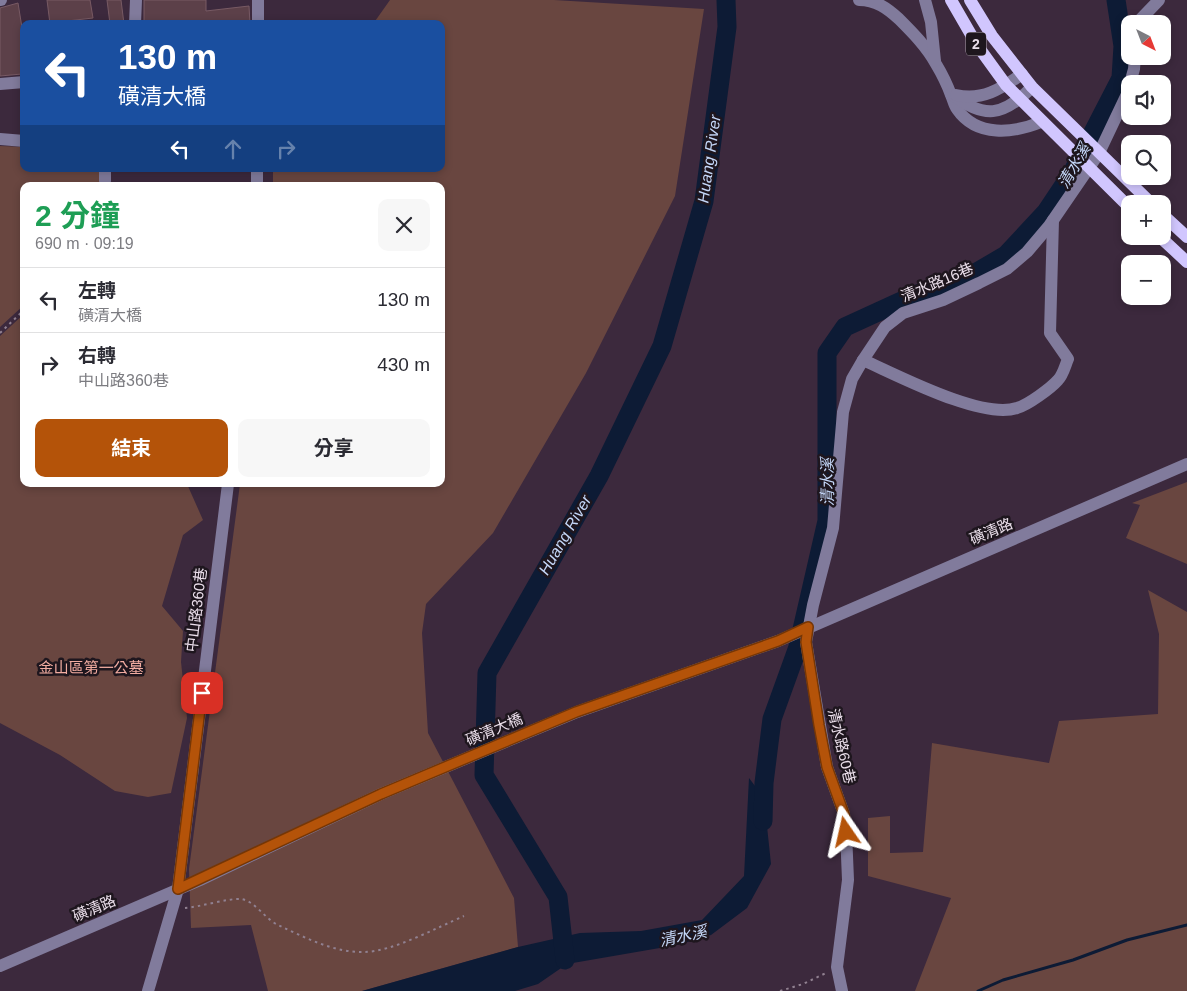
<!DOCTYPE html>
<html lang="zh-TW">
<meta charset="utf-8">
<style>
:root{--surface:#fff;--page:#f7f7f7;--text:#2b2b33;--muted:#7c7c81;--line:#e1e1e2;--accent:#b45309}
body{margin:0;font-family:Arial,"Noto Sans TC",sans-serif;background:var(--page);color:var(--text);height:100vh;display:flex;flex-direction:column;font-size:19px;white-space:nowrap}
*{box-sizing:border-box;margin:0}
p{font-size:16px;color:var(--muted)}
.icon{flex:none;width:28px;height:28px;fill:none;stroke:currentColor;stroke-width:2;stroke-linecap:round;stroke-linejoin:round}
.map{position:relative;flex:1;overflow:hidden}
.panel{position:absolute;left:20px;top:182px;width:425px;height:305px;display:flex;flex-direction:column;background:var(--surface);border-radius:10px;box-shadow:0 2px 8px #0003}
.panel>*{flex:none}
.banner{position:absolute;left:20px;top:20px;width:425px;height:152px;border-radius:10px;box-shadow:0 2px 8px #0003;background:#1a4fa0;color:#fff;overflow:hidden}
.needle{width:32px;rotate:138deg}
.fabs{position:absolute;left:1121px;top:15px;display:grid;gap:10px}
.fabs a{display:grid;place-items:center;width:50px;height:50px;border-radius:10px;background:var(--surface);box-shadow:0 2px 8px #0003;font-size:25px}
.pin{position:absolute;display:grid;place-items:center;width:42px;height:42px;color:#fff;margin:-21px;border-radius:10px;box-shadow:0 2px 8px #0006}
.me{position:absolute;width:55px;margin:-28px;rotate:349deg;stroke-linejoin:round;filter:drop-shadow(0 0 4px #0008)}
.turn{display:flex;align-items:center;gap:18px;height:105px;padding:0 15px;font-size:22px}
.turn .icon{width:65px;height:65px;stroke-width:2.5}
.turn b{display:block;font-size:35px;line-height:42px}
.lanes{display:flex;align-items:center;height:48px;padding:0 15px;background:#0003;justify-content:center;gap:25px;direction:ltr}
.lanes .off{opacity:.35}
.round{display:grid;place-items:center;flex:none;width:52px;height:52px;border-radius:10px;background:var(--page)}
.headline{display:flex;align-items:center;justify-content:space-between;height:85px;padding:0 15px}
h1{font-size:30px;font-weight:700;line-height:38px;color:#1e9e55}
.primary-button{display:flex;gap:10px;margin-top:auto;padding:10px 15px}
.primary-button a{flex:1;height:58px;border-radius:10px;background:var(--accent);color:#fff;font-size:20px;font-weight:700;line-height:58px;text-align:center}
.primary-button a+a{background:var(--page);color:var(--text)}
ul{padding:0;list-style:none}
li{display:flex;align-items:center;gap:15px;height:65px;padding:0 15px;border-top:1px solid var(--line)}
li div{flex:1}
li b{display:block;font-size:19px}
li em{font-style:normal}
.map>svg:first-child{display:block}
.green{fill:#694640}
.water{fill:#0d1b35}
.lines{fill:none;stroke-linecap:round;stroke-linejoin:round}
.stream{stroke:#0d1b35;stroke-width:3}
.river{stroke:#0d1b35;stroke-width:19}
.building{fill:#5c4049;stroke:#785a64}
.path{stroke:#918191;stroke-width:2;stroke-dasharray:2.5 4;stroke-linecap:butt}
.minor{stroke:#817b9c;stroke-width:12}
.major{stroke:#d1c6fe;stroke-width:12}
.route-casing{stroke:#753606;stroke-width:12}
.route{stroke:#b45309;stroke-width:9}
.labels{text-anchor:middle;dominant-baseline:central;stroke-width:5;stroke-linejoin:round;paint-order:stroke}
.shield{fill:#1e161e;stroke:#ada2ad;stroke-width:1}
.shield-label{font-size:14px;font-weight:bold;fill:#eadeea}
.street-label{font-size:15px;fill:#eadeea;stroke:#1e161e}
.park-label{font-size:15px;fill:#f2aca1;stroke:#1e161e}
.water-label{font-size:16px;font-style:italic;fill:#c4d7f8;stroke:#1e161e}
</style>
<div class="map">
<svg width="1187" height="991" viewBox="0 0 1187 991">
<rect width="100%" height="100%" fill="#3c293d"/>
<g class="green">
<path d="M390 0H554L704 9 675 196 586 373 493 533 426 604 422 633 428 733 514 898 518 947 362 991H268L251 925 191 928 189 869 240 484H441V186H273V169H441V24H373Z"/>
<path d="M0 146 24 147V169H103V186H24V305L0 327Z"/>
<path d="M24 314V484H187L203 520 183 535 162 606 183 631 181 662 187 718 171 793 148 797 115 791 60 755 0 723V336Z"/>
<path d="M1187 482V564L1126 538 1140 505 1132 503Z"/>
<path d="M1148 590 1187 612V991H915L951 898 868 876V818L890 816V853L923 852 932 743 1049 763 1059 721 1158 714 1159 634Z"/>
</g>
<path class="water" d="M749 778 764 798 771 864 747 908 711 935 677 945 567 964 538 984 515 991H362L518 947 580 933 641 931 702 920 744 876Z"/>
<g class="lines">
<path class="stream" d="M978 991 1003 980 1073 960 1127 940 1187 925"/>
<g class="river">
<path d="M763 821 764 783 772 719 798 647 827 521V353L845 327 917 294 965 279 1006 255 1046 212 1072 173 1121 78 1123 46 1116 0"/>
<path d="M565 960 558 897 484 775 487 673 599 476 662 346 704 201 727 27 726 0"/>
</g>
</g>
<g class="building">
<path d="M47 0H90L93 18 67 21V24H50Z"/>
<path d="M107 0H121L124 24H110Z"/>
<path d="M144 0H206V11L249 6 250 24H144Z"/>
<path d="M18 3 24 40V59L21 60 22 74 0 76V8Z"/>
</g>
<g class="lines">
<g class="path">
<path d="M0 333 24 310"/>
<path d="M185 908C200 907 228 898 241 899 255 901 265 919 278 925 304 937 334 953 364 952 392 952 438 927 464 916"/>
<path d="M780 991 803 984 826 973"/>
</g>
<g class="minor">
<path d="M0 0H1"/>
<path d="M859 0C876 0 887 8 899 19 912 32 927 47 936 64 942 74 947 84 951 95 953 99 954 105 957 109 977 138 1014 133 1041 122"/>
<path d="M925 0 931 22 935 61"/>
<path d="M135 24 136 0"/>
<path d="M258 24V0"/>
<path d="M1136 24 1159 0"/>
<path d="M0 84 24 82"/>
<path d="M951 94C984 119 1003 117 1032 87"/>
<path d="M956 95C982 101 1001 89 1022 74"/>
<path d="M0 139 24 141"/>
<path d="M105 169V181"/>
<path d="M257 186V169"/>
<path d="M863 360C897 375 982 420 1017 408 1028 405 1051 388 1058 380 1063 375 1065 366 1068 359L1050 333 1053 220"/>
<path d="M0 966 200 880 381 794 577 712 778 641 1187 464"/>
<path d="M148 991 178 889 228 484"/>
<path d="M842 991 837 967 848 880 846 832 844 814 827 767 806 642 813 605 833 528 843 412 852 379 863 360 885 327 903 313 943 300 979 283 1007 269 1027 252 1049 226 1099 153 1127 94 1134 69 1135 56"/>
</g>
<g class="major">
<path d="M951 0 977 45 1006 85 1130 208"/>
<path d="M970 0 992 36 1032 87 1152 204"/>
<path d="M1162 214 1187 237"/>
<path d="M1159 236 1187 262"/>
</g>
</g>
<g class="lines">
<defs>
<path id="route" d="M202 693 178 889 381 794 576 712 778 641 808 627 806 642 819 725 827 767 844 814 846 832"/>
</defs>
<use href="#route" class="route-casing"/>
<use href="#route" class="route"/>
</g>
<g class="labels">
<rect class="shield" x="966" y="32.5" width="20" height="23" rx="4"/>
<g class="shield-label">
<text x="976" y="44">2</text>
</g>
<g class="street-label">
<text transform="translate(937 282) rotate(-23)">清水路16巷</text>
<text transform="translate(991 531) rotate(-23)">磺清路</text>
<text transform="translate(196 610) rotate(-83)">中山路360巷</text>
<text transform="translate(494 729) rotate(-23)">磺清大橋</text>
<text transform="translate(842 746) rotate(77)">清水路60巷</text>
<text transform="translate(94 908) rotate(-23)">磺清路</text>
</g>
<g class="park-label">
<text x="91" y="667">金山區第一公墓</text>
</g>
<g class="water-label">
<text transform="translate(709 159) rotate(-82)">Huang River</text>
<text transform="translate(1074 166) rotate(-60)">清水溪</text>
<text transform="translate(827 482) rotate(-90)">清水溪</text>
<text transform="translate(565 535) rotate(-60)">Huang River</text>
<text transform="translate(683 936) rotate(-12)">清水溪</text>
</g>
</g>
</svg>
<div class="fabs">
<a><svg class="needle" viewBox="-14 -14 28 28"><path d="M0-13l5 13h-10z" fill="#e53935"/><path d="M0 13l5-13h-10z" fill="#7c7c81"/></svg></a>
<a><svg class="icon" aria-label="sound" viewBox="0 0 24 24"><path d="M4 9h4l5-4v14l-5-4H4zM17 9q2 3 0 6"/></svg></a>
<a><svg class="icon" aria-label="search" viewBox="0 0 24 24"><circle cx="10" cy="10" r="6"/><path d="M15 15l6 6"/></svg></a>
<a>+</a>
<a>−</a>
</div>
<div class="pin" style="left:202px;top:693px;background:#d93025"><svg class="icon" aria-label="arrive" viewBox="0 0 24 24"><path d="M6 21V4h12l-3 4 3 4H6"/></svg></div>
<svg class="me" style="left:846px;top:832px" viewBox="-20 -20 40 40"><path d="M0-17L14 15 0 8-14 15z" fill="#b45309" stroke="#fff" stroke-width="4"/></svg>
<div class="banner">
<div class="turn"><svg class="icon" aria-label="left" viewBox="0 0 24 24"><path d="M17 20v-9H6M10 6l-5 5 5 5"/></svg><div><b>130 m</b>磺清大橋</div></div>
<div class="lanes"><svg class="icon" aria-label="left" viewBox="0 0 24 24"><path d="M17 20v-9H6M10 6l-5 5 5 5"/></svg><svg class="icon off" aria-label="ahead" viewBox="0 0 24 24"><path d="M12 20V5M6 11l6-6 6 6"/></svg><svg class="icon off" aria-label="right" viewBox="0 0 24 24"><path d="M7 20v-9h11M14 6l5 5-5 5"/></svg></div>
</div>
<section class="panel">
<div class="headline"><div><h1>2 分鐘</h1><p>690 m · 09:19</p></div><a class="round"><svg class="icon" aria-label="close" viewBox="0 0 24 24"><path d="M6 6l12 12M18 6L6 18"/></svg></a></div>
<ul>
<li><svg class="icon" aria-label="left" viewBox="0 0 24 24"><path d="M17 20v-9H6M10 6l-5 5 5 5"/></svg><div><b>左轉</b><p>磺清大橋</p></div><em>130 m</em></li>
<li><svg class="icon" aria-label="right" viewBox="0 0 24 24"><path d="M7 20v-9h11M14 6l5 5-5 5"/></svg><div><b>右轉</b><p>中山路360巷</p></div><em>430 m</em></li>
</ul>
<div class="primary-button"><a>結束</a><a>分享</a></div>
</section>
</div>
